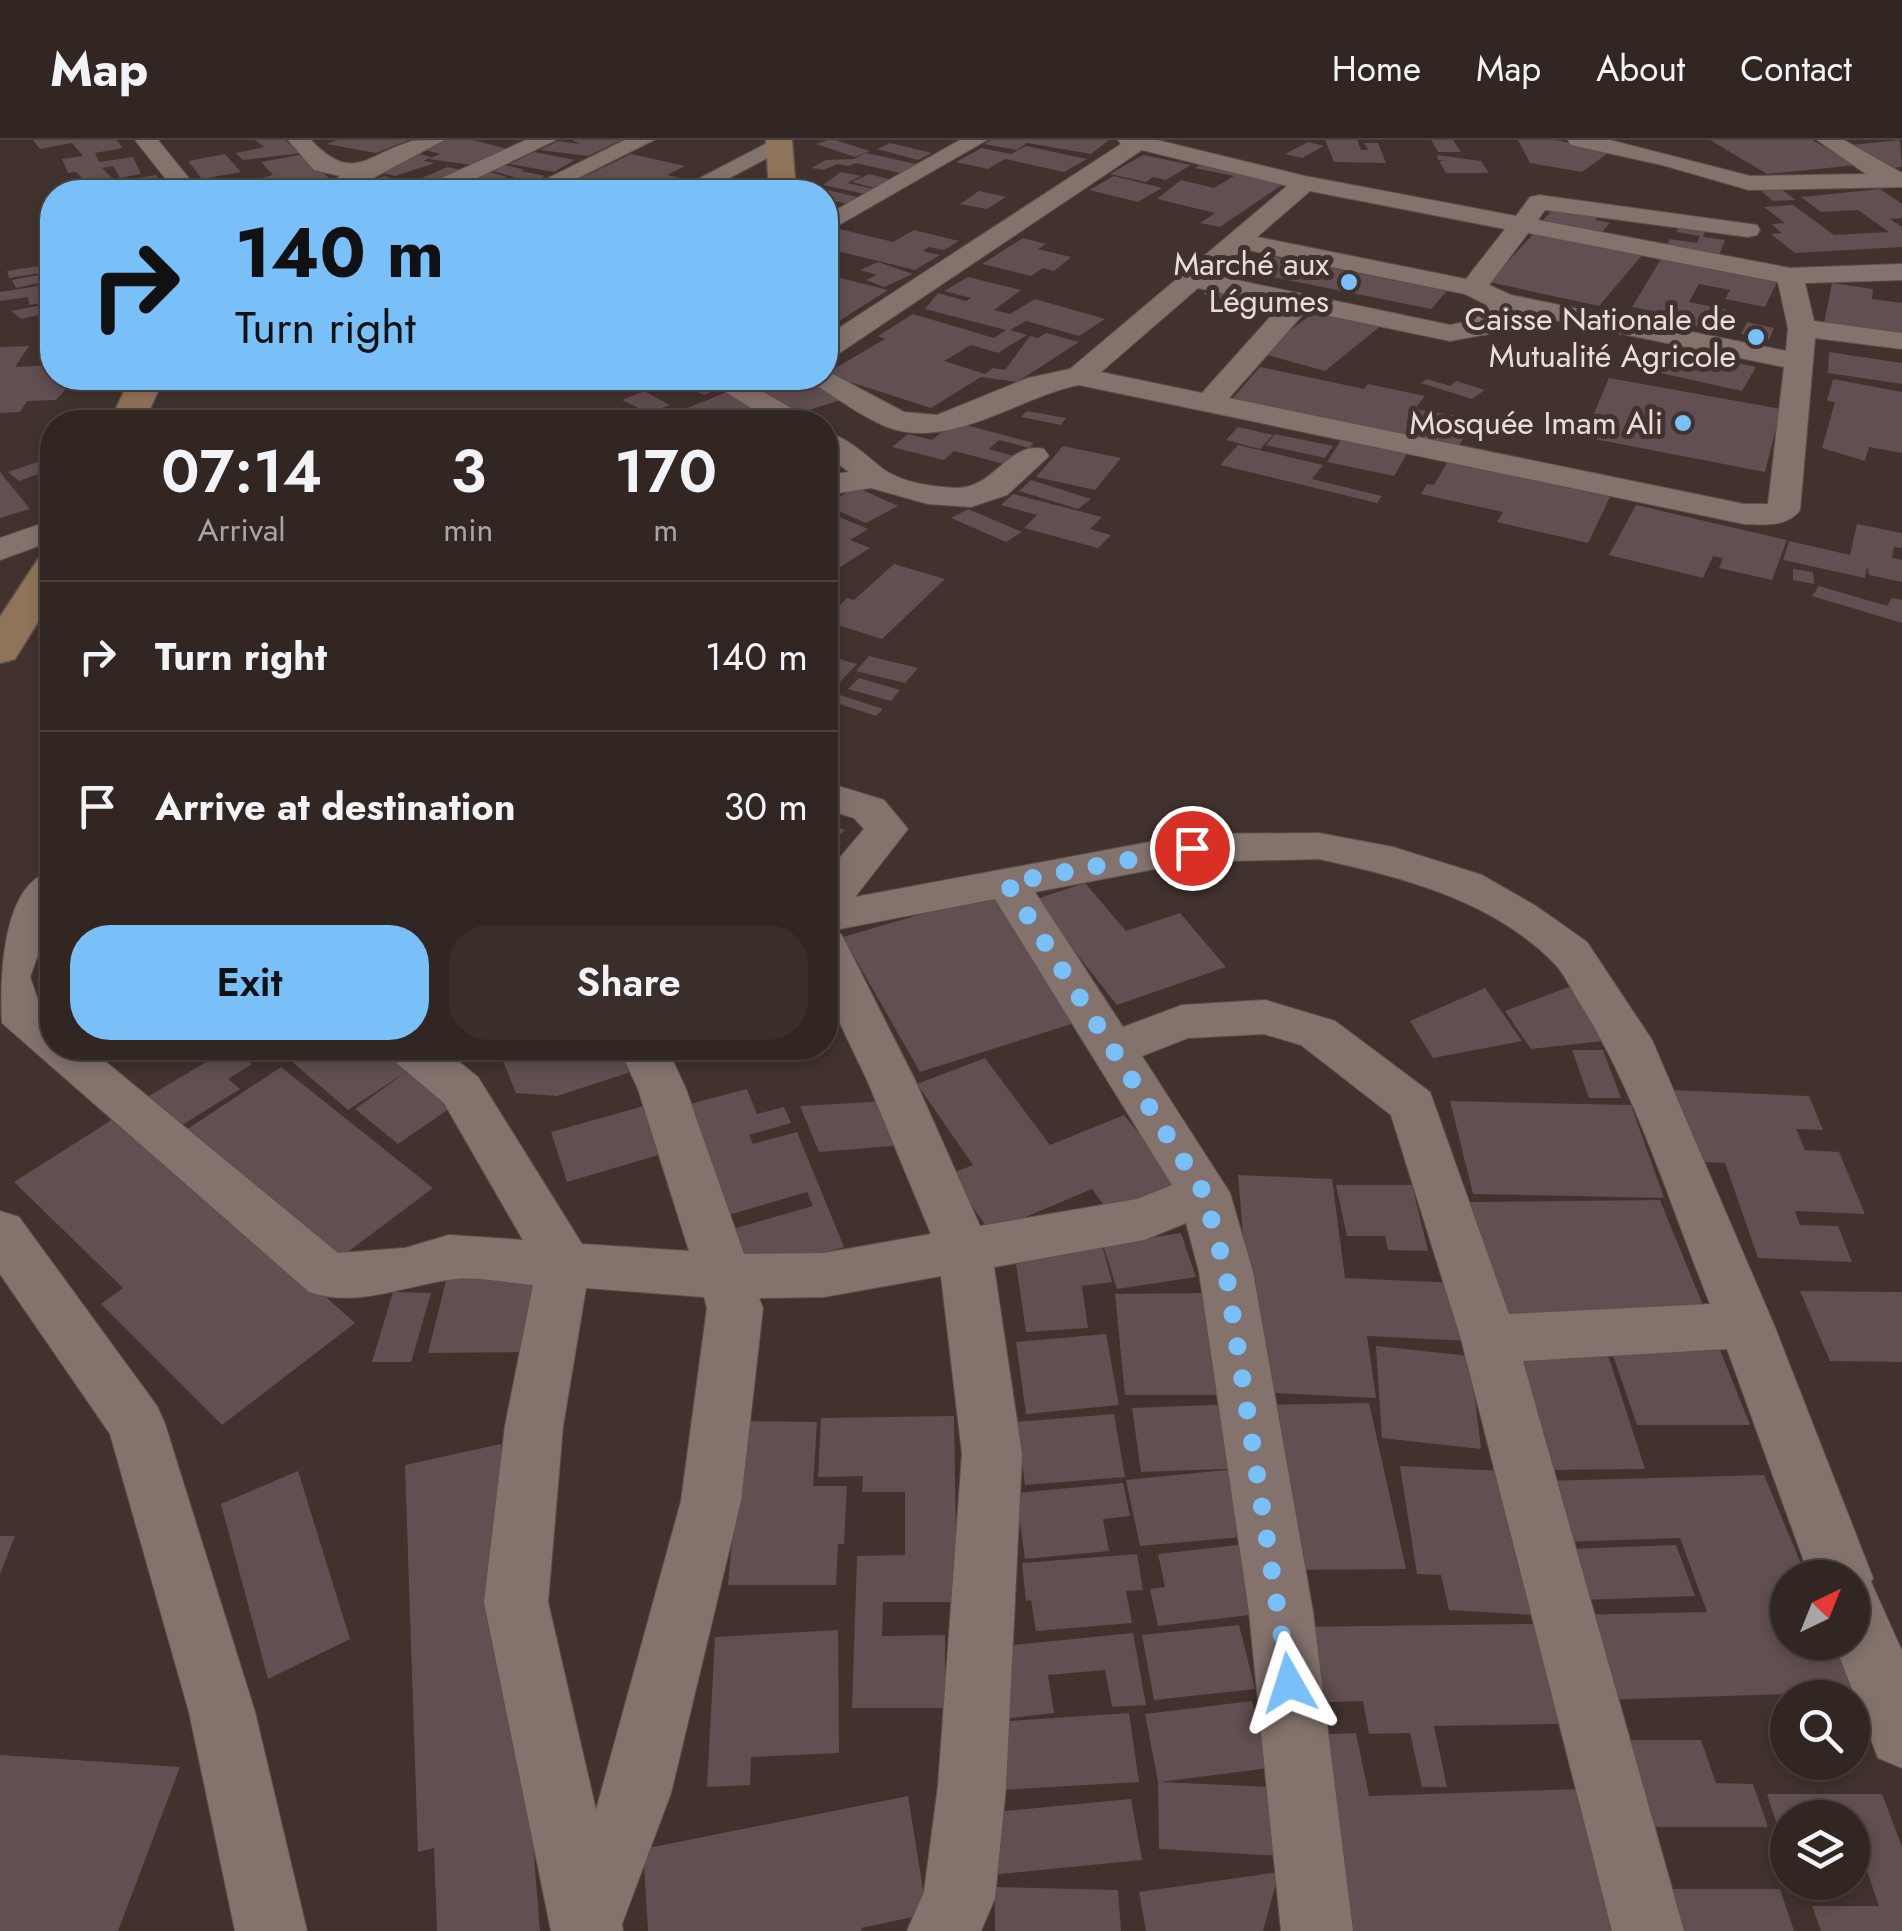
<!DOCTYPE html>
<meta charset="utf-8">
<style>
:root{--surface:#312622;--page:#392e2a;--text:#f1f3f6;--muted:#a8a5a5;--line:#4c4340;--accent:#79bff8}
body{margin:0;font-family:Jost,sans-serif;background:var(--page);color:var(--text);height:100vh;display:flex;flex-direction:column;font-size:38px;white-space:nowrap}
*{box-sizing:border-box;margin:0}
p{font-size:32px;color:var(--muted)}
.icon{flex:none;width:55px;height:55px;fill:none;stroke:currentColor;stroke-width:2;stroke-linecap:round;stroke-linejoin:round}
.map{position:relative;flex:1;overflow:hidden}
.sheet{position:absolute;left:40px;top:270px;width:798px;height:650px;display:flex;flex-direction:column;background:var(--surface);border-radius:40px;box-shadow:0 5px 15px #0003,0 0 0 2px var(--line)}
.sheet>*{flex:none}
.banner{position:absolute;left:40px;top:40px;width:798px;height:210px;border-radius:40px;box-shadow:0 5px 15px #0003,0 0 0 2px var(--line);background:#79bff8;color:#111;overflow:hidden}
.needle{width:65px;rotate:43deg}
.tools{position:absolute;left:1770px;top:1420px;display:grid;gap:20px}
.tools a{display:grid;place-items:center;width:100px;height:100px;border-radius:50%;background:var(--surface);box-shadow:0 5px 15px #0003,0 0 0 2px var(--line);font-size:50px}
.pin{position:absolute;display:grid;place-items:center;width:85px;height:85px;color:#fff;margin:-42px;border:5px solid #fff;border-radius:50%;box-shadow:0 2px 10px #0007}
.me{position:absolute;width:110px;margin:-55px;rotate:354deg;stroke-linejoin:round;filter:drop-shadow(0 0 8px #0008)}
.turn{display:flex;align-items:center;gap:35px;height:210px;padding:0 30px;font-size:45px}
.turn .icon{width:130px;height:130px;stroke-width:2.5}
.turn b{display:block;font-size:70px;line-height:85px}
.eta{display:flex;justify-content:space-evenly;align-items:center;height:170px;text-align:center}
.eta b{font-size:60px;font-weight:600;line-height:70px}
.primary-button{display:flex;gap:20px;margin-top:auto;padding:20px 30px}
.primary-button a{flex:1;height:115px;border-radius:40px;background:var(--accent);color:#111;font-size:40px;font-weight:600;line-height:115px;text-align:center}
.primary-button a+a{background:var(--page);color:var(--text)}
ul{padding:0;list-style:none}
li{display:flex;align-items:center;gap:30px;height:150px;padding:0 30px;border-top:2px solid var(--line)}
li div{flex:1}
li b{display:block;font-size:38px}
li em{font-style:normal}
header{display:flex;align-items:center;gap:60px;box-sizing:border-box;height:140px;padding:0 50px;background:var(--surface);border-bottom:2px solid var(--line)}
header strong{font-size:48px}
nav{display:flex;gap:55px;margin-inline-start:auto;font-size:35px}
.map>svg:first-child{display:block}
.building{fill:#614f51}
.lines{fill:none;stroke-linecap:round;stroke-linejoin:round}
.minor-casing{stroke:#5d514c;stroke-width:2}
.secondary-casing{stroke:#5d514c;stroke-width:3}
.minor{fill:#84736d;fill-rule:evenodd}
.secondary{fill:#907459;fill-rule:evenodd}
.route{stroke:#79bff8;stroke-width:18;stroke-dasharray:0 32.4}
.poi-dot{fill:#79bff8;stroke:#41322d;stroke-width:4}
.labels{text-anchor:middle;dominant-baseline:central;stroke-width:10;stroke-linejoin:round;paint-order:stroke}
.far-poi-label{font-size:32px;fill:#e7deda;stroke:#41322d;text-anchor:end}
</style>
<header>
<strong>Map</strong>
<nav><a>Home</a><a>Map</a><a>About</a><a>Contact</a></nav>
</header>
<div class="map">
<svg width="1902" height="1791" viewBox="0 0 1902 1791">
<rect width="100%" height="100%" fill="#41322d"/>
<g class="building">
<path d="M33 0H116L123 8 95 13 99 22 133 17 141 34 120 38 113 26 102 28 113 39 88 44 76 32 68 33 62 19 83 16 72 3 40 9Z"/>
<path d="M255 0H285L301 13 243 20 236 13 264 7Z"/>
<path d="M337 0H409L376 13 327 4Z"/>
<path d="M443 0H473L507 9 472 25 428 19 440 14 421 9Z"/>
<path d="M572 0H622L588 16 540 10 558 1 581 4Z"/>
<path d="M828 0H835L870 11 855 17 816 4Z"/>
<path d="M991 0H1109L1091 14 1027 3 1017 10 984 4Z"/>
<path d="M1325 0H1357L1361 10H1368L1364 3H1378L1386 23 1334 22Z"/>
<path d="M1431 0H1453L1461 12H1438Z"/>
<path d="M1518 0H1555L1611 11 1582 32 1530 23Z"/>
<path d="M1710 0H1812L1857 25 1767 34Z"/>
<path d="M1900 0 1902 27 1894 28 1851 5Z"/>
<path d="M1308 2 1324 6 1302 18 1285 14Z"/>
<path d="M890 3 932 13 918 20 877 9Z"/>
<path d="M1026 6 1087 19 1064 32 1005 19 988 29 956 22 982 8 1011 14Z"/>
<path d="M410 12 431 17 424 21 435 23 395 36 369 30Z"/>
<path d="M534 12 575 20 554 32 510 24Z"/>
<path d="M866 13 916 24 900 33 856 23 849 26 837 24 824 30 811 28 826 20 854 19Z"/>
<path d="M225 14 241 32 202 39 188 21Z"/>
<path d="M304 14 336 45 316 52H265L238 44 273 35 261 22Z"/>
<path d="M631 14 685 26 667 35 699 42 679 52 637 49 630 52H552Z"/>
<path d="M1143 15 1191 25 1166 40 1153 37 1146 42 1110 34Z"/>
<path d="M1437 15 1481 21 1489 33H1446L1439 21 1448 20H1438Z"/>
<path d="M1204 22 1289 40 1220 87 1200 83 1215 73 1157 59 1181 40 1214 48 1234 36 1195 28Z"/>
<path d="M505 25 525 30 521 31 545 36 533 43 493 31Z"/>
<path d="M447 27 466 31 437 45 417 40Z"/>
<path d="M489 32 508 37 486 40 519 48 510 52H444L459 46 479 51 487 47 467 43Z"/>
<path d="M841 32 861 36 847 43 874 49 865 54 823 45Z"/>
<path d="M869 34 896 41 878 49 852 42Z"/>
<path d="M156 35 169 52H92L89 46Z"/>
<path d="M384 36 401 41 390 46 406 43 423 48 411 52H377L383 50 364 45Z"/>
<path d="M1114 36 1162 48 1138 62 1089 50Z"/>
<path d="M1880 49 1902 64V78L1890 79 1902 87V107L1795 113 1771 94 1782 93 1771 84 1785 83 1764 67 1793 65 1834 95 1889 92 1858 70 1821 72 1801 57Z"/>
<path d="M828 50 861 58 848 64 825 59Z"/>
<path d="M1760 50H1782L1796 60 1773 61Z"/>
<path d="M979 51 1006 57 987 69 960 64Z"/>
<path d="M1554 69 1598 77 1595 80 1610 83 1602 92 1587 89 1584 93 1539 84Z"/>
<path d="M1679 85 1706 89 1703 97 1725 100 1718 118 1664 111 1670 99 1697 103 1700 96 1677 92Z"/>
<path d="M840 89 893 102 914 90 959 101 944 110 929 107 923 111 940 115 915 130 825 108V98Z"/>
<path d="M1535 92 1643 114 1599 166 1489 142Z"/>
<path d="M1023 98 1046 104 1038 109 1071 117 1054 131 1043 128 1031 136 982 124Z"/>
<path d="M1270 116 1447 151 1431 169 1253 133Z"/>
<path d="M1661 119 1778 140 1765 167 1725 159 1730 150 1699 144 1689 162 1733 171 1722 191 1681 183 1684 177 1632 167Z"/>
<path d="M878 122 913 134 884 147 866 140 877 135 860 130Z"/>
<path d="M39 126 41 133 9 138 7 131Z"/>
<path d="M48 133 52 140 16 148 12 140Z"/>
<path d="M825 134 888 150 825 190Z"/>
<path d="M968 137 1021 150 994 170 1010 174 1035 159 1105 179 1079 196 1026 181 1010 190 1027 195 998 213 971 205 944 221 985 234 993 228 1005 230 1030 196 1038 198 1046 193 1079 202 1017 242 981 237 931 268 825 234 885 199 878 196 913 174 994 198 1006 190 925 169 938 153 966 161 971 158 944 151Z"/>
<path d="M1832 143 1873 149 1872 159 1902 163V197L1824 184Z"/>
<path d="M51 144 52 161 29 165 28 157 0 161V152Z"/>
<path d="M1215 146 1276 163 1252 180 1220 171 1233 162 1203 154Z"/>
<path d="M52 163V172L21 179 11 171Z"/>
<path d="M1320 168 1383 184 1325 231 1260 213Z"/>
<path d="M1747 182 1774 188 1769 200 1741 194Z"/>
<path d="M29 206 15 227 52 225V238H99L94 246 68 247 56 260 27 261 20 272 0 273V207Z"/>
<path d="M1682 211 1756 227 1742 251 1656 232 1660 226 1680 230 1686 222 1676 219Z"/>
<path d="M1829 212 1902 223V244L1828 233Z"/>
<path d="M1260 227 1364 249 1368 244 1425 256 1415 269 1475 279 1458 307 1233 258Z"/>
<path d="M669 238H695L718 249 704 255Z"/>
<path d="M737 238H811L844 259 793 275Z"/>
<path d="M1609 238 1781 269 1765 332 1584 297Z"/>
<path d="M1427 239 1450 246 1456 241 1485 250 1472 259 1421 243Z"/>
<path d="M1833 239 1902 252V313L1869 307 1865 321 1822 308 1835 262 1827 261Z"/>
<path d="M644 251 670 265 649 273 622 260Z"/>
<path d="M729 251 767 270 755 275 769 282H693L675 273Z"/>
<path d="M1027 271 1066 278 1061 285 1021 277Z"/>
<path d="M954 282 1034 303 1029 308 999 300 989 309 1021 318 1012 326 954 311 944 320 892 307 908 294 932 300Z"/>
<path d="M1238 287 1273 295 1260 309 1226 300Z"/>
<path d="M1275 294 1333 306 1325 318 1266 305Z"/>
<path d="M1341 300 1407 314 1394 336 1327 322Z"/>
<path d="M1238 305 1323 325 1312 339 1382 356 1377 363 1220 325Z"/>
<path d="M1063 306 1121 318 1095 350 1036 337Z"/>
<path d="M52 317V329L19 341 8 332Z"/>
<path d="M1448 321 1610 357 1588 403 1497 382 1503 372 1421 354 1427 344 1434 345Z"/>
<path d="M0 332 30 369 0 378Z"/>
<path d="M1031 340 1091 359 1078 369 1019 351Z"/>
<path d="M856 347 898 366 866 383 825 365Z"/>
<path d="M1013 354 1102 377 1090 389 1111 395 1098 408 1024 388 1037 375 1001 365Z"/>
<path d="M1636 365 1787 400 1772 440 1719 428 1723 418 1713 416 1703 438 1609 415Z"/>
<path d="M968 369 1022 392 1006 402 951 378Z"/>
<path d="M825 371 868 389 850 400 870 408 831 433 825 430Z"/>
<path d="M1857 384 1902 393V408L1894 407 1892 418 1902 420V442L1869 435 1867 426 1865 438 1783 420 1789 401 1850 415Z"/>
<path d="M894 424 945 439 882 499 825 481 847 458 854 460Z"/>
<path d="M1793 429 1813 432 1814 444 1793 440Z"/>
<path d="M1819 446 1887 466 1892 458 1902 460V483L1812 456Z"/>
<path d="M825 515 857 524 837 545 825 541Z"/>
<path d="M869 516 918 528 905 543 856 531Z"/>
<path d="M859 538 900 550 891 561 848 549Z"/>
<path d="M840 555 883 569 876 576 833 562Z"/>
<path d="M825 681 845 690 825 708Z"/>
<path d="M1085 743 1126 791 1180 773 1226 827 1117 865 1034 760Z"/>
<path d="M997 752 1081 881 920 932 843 797Z"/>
<path d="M1574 845 1604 901 1531 909 1505 871Z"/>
<path d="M1485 848 1522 901 1433 918 1410 881Z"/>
<path d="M230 908 252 924 228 939 240 949 179 987 147 957Z"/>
<path d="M289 908H394L459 962 398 1004 355 969 406 932 348 970 281 912Z"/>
<path d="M508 908H633L643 928 557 956 516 953 503 921Z"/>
<path d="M1572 910H1603L1621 958H1589Z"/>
<path d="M985 918 1050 1005 1124 975 1178 1042 1108 1071 1092 1049 990 1092 950 1034 973 1025 917 944Z"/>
<path d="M281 927 433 1048 333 1123 183 992Z"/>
<path d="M747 949 757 974 784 967 791 983 749 995 753 1004 797 992 844 1107 745 1137 729 1090 813 1066 807 1052 725 1076 686 965Z"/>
<path d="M1673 950 1809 956 1823 990 1796 989 1805 1010 1839 1012 1865 1074 1795 1071 1800 1085 1838 1086 1852 1122 1758 1118 1725 1023 1697 1022Z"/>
<path d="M889 961 904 1005 819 1012 800 966Z"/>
<path d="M1450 961 1631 965 1664 1058 1473 1054Z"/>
<path d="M651 964 669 1012 567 1042 551 992Z"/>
<path d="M121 974 355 1183 222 1285 101 1164 123 1148 14 1042Z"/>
<path d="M1238 1035 1332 1039 1345 1138 1459 1143 1470 1201 1367 1196 1376 1258 1256 1252Z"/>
<path d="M1336 1045H1412L1428 1111 1388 1110 1385 1096H1347Z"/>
<path d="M1660 1060 1709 1180 1508 1183 1470 1062Z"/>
<path d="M1181 1093 1196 1137 1117 1149 1103 1105Z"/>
<path d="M1102 1105 1112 1142 1082 1146 1088 1188 1026 1192 1016 1124Z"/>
<path d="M556 1136 542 1212 428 1213 447 1137Z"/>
<path d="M1800 1151 1902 1152V1222L1830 1221Z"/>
<path d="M393 1152 431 1153 411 1222H372Z"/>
<path d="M1207 1153 1221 1255H1125L1115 1154Z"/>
<path d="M1106 1194 1119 1265 1026 1274 1016 1202Z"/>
<path d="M1716 1200 1750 1285H1637L1608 1201Z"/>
<path d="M1376 1206 1470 1216 1481 1309 1382 1298Z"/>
<path d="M1510 1212H1607L1645 1329 1543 1330Z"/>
<path d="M1369 1263 1406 1429 1289 1430 1261 1265Z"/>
<path d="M1239 1264 1251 1328 1141 1332 1132 1268Z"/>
<path d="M1114 1274 1125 1337 1025 1345 1016 1282Z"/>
<path d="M954 1276 957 1462H883L882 1496 945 1495V1568H852L857 1416 905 1415V1352H862L863 1336 818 1337 821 1278Z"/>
<path d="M743 1281 817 1282 813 1346H847L844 1404H838L836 1445H728Z"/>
<path d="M501 1304 540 1791H437L434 1708 418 1712 405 1325Z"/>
<path d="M1400 1326 1503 1331 1533 1475 1449 1470 1441 1435 1417 1434Z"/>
<path d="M1236 1329 1253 1396 1140 1406 1126 1340Z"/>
<path d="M298 1331 350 1499 268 1539 221 1364Z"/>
<path d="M1764 1335 1807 1438H1788V1502H1835L1855 1552 1599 1560 1572 1475 1707 1472 1680 1398 1562 1402 1543 1341Z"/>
<path d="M1123 1343 1130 1376 1103 1379 1109 1411 1025 1419 1016 1353Z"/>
<path d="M0 1396H15L0 1434Z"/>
<path d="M1255 1403 1274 1472 1158 1486 1150 1449 1165 1447 1158 1414Z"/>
<path d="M1676 1405 1695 1456 1583 1460 1566 1409Z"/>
<path d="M1137 1414 1143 1450 1126 1451 1132 1483 1036 1491 1031 1460 1026 1461 1022 1423Z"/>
<path d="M1536 1484 1564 1584 1434 1586 1447 1647H1422L1410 1593 1369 1594 1363 1561 1302 1563 1289 1487Z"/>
<path d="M1239 1485 1255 1549 1154 1560 1142 1495Z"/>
<path d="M838 1490 839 1613 751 1617 750 1645 707 1647 715 1497Z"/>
<path d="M1133 1493 1146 1565 1112 1567 1105 1530 1048 1535 1054 1573 1003 1579 994 1507Z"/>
<path d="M1252 1561 1269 1628 1160 1642 1274 1647 1281 1716 1159 1709 1158 1642 1145 1574Z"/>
<path d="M1129 1573 1139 1642 999 1650 994 1582Z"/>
<path d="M1356 1593 1369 1656 1580 1649 1621 1791H1339L1309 1595Z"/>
<path d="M1618 1600H1701L1716 1643 1753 1644 1768 1687H1644Z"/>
<path d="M0 1615 180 1627 118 1791H0Z"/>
<path d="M1767 1654H1882L1902 1707V1791H1821L1812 1766H1879L1866 1728H1852V1678H1788L1787 1715Z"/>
<path d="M908 1656 927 1774 861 1788 862 1791H648L643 1709Z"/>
<path d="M1131 1659 1142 1720 991 1735 984 1673Z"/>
<path d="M1279 1732 1263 1791H1146L1139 1752Z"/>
<path d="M995 1747 1118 1750 1121 1791H995Z"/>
<path d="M1656 1749H1780L1794 1791H1668Z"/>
</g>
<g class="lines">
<defs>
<g id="minor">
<path d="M135 0H158L200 52H176Z"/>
<path d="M288 0H311C353 44 366 15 412 1 422 0 434 0 444 0L347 52H320L340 36 314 30Z"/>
<path d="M526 0H556L448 52H418L422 47Z"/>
<path d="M625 0H654L550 52H520Z"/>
<path d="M960 0H987L825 93V76Z"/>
<path d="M1118 0H1157L1305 36 1516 76 1530 57 1539 55 1757 85 1760 90 1757 95 1748 97 1545 70 1538 80 1790 128 1902 124V140L1805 143 1814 181 1902 193V209L1815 198 1800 370C1788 387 1763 385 1744 384L1079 245C1018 257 951 311 887 287 862 277 837 258 814 244L810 238H825V230L904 272 937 275 1028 238 1070 229 1287 46 1142 10 835 216 825 218V197L1121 4ZM1310 51 1505 89 1466 139 1257 97ZM1528 93 1778 142 1788 188 1786 211 1511 155 1489 145ZM1243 109 1465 154 1487 165 1475 180 1450 185 1213 135ZM1198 148 1281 165 1202 253 1101 232ZM1306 171 1450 201 1494 193 1510 171 1784 227 1768 364H1744L1229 258Z"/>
<path d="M1568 0H1610L1750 36 1866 34 1817 0H1844L1902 33V47L1749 50 1662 25 1571 5Z"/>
<path d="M771 1 782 0 790 6 703 52H673Z"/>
<path d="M704 238H739L805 276 809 282H773Z"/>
<path d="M825 292C849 298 864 314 883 329 903 343 934 347 957 348 994 348 1009 301 1044 309L1049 316 1007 355 971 367 928 364 871 348 825 355V335L849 332 825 314Z"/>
<path d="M52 380V401L0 420V398Z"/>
<path d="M825 642 884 660 908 689 855 757 1192 694 1319 693 1393 707 1482 735 1536 766 1587 802 1652 900 1774 1185 1873 1438 1871 1442 1902 1511V1628L1878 1618 1834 1502H1852V1438H1810L1727 1209 1523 1221 1684 1791H1612L1461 1199 1391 975 1301 905 1264 894 1188 898 1142 916 1230 1053 1253 1132 1313 1472 1353 1791H1281L1249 1472 1199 1132 1186 1083 1144 1100 994 1127 1022 1314 1006 1646 995 1758 981 1791H907L924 1752 938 1646 962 1314 941 1136 824 1157 759 1158 763 1168 741 1361 671 1653 622 1784 623 1791H551L484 1462 505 1286 533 1145C506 1143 473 1135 447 1140 401 1147 356 1168 309 1152L2 883C0 841 1 743 52 731V777L30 837 39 863 52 875V908H89L338 1113 405 1108 449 1095 523 1100 444 963 393 920 386 908H442L478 937 582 1104 689 1111 638 949 619 908H667L686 949 744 1114 824 1113 931 1094 867 940 825 852V735L864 689 854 678 825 669ZM1319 719C1402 737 1492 760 1554 823 1564 833 1571 849 1579 862 1637 953 1669 1063 1710 1164L1509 1174 1430 952 1335 881 1265 860 1182 865 1123 887 1035 752 1192 722ZM995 759 1172 1045 1137 1059 980 1086 915 940 847 805 841 794 829 791ZM586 1148 704 1157 707 1168 681 1361 596 1670 548 1462 563 1286Z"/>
<path d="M0 1071 19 1077 157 1266 165 1284 255 1572 307 1791H235L189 1572 110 1294 0 1134Z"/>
</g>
<g id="secondary">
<path d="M766 0H792L796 52H769Z"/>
<path d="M130 238H164L144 282H110Z"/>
<path d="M52 415V459L15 519 0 523V477L38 419Z"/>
</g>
</defs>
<use href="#minor" class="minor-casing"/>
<use href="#secondary" class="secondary-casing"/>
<use href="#minor" class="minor"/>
<use href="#secondary" class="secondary"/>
</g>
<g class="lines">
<path class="route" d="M1192 708 1007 743 1204 1053 1226 1132 1289 1543"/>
</g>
<g class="poi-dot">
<circle cx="1349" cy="142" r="10"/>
<circle cx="1756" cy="197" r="10"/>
<circle cx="1683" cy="283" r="10"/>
</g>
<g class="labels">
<g class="far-poi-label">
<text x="1329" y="124">Marché aux<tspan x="1329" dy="37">Légumes</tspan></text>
<text x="1736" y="179">Caisse Nationale de<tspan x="1736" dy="37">Mutualité Agricole</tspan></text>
<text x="1663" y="283">Mosquée Imam Ali</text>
</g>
</g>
</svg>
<div class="tools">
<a><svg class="needle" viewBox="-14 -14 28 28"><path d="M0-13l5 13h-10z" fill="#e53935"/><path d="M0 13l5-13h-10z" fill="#a8a5a5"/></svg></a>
<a><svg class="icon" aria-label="search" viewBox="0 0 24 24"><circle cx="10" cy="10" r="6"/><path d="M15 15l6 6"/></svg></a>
<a><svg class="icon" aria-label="layers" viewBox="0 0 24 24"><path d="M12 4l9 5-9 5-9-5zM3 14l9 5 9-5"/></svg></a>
</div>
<div class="pin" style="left:1192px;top:708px;background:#d93025"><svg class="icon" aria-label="arrive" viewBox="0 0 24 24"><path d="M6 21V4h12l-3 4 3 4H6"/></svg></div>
<svg class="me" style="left:1289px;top:1543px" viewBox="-20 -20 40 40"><path d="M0-17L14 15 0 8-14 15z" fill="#79bff8" stroke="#fff" stroke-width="4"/></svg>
<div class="banner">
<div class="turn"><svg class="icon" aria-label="right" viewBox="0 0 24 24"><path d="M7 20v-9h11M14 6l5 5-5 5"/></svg><div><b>140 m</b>Turn right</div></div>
</div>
<section class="sheet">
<div class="eta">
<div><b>07:14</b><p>Arrival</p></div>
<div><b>3</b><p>min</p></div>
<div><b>170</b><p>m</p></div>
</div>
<ul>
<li><svg class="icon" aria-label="right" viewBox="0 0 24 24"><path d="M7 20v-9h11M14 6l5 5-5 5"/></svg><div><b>Turn right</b></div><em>140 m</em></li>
<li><svg class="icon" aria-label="arrive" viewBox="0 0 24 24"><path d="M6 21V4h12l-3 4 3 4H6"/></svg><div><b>Arrive at destination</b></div><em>30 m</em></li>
</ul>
<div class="primary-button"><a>Exit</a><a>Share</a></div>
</section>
</div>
